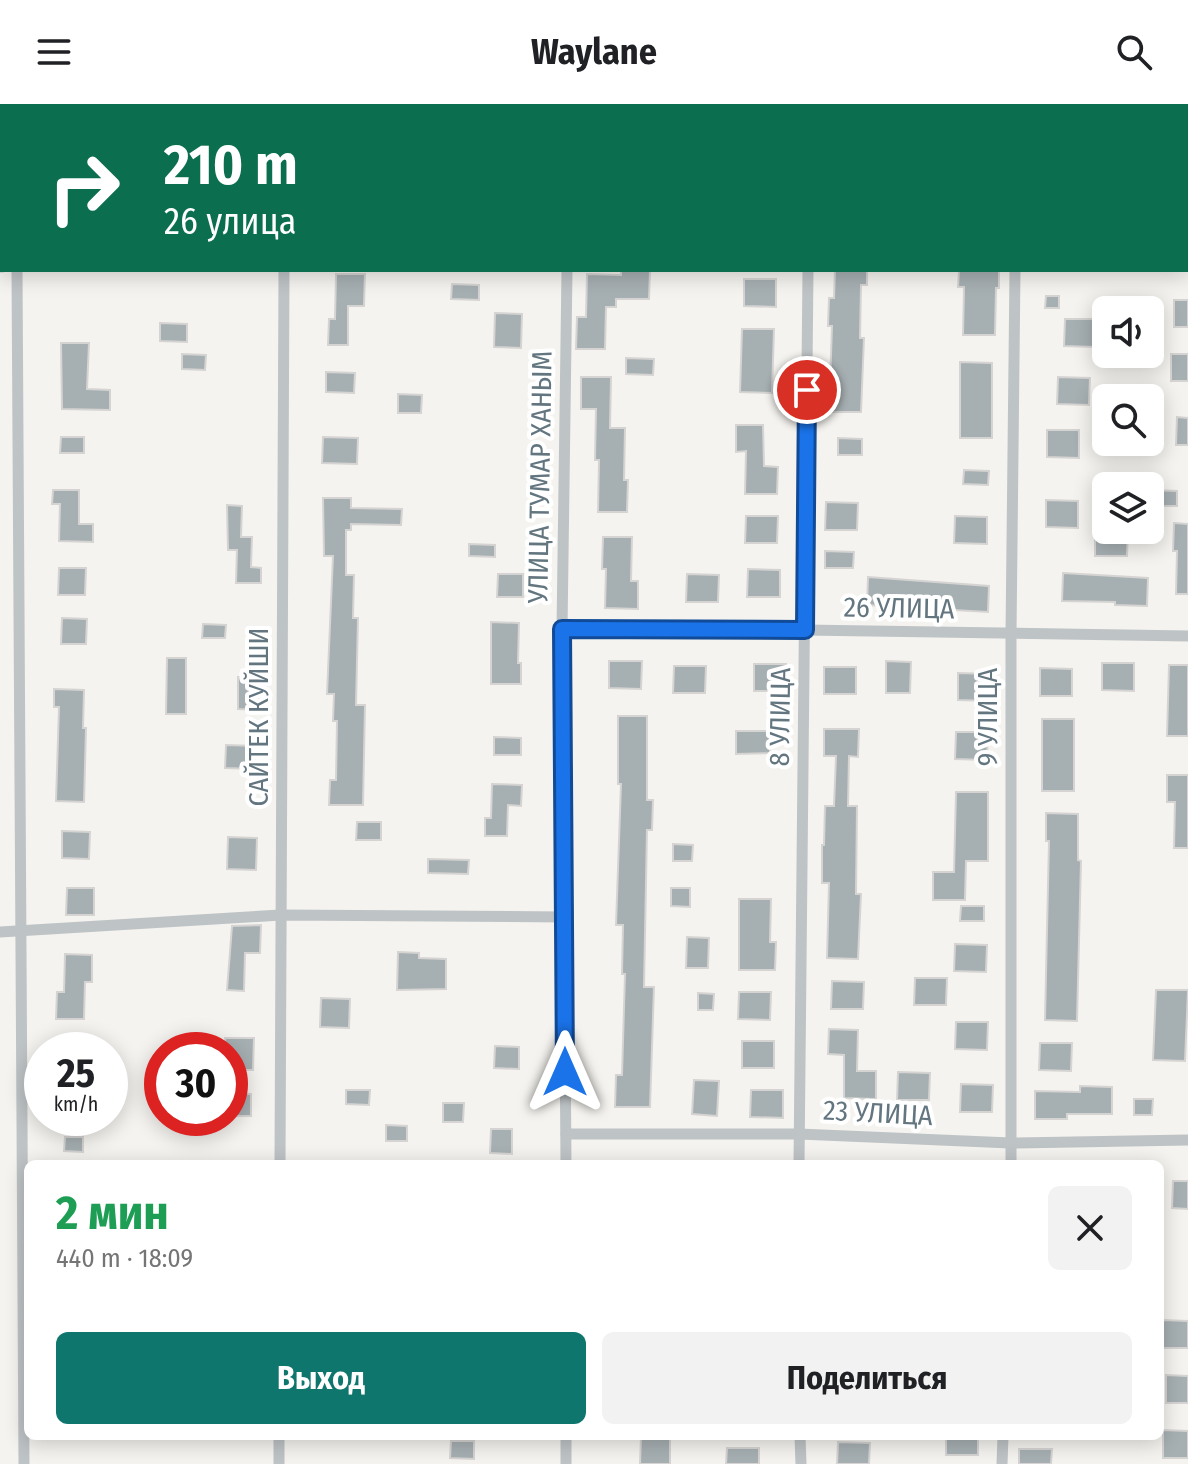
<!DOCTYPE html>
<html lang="ru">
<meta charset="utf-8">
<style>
:root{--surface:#fff;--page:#f2f2f2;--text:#202124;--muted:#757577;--accent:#0f766e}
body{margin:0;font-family:"Fira Sans Condensed",sans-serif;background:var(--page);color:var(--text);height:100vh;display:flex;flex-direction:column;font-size:30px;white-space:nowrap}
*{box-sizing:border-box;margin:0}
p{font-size:26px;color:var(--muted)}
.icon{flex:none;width:44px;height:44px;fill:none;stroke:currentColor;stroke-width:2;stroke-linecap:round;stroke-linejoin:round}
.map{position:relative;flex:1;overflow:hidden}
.side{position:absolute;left:24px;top:1056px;width:1140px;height:280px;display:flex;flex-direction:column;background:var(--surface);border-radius:12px;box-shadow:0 4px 20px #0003}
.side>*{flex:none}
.guide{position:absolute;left:0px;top:0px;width:1188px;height:168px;box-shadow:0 4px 20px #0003;background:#0b6e4f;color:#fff;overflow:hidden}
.controls{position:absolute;left:1092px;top:192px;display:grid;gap:16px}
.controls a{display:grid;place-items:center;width:72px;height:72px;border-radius:12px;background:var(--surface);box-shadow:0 4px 20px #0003;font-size:40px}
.speed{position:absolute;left:24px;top:928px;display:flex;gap:16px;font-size:40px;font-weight:700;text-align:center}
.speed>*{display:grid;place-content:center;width:104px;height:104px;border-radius:50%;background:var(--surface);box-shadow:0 4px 20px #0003;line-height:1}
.speed small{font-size:20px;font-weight:400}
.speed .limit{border:12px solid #d22;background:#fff;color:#111}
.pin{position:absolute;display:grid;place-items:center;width:68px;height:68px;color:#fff;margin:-34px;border:4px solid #fff;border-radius:50%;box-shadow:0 2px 8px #0007}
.me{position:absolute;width:88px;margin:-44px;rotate:0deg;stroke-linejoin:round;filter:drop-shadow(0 0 6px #0008)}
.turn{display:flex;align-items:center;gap:28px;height:168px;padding:0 32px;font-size:36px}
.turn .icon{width:104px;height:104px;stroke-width:2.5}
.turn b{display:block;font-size:56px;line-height:68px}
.round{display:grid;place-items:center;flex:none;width:84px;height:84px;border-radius:12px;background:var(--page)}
.summary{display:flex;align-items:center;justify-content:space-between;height:136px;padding:0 32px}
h1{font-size:48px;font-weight:700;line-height:60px;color:#1e9e55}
.button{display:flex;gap:16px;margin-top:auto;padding:16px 32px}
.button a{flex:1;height:92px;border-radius:12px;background:var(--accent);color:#fff;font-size:32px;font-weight:700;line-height:92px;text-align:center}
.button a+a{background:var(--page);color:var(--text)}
header{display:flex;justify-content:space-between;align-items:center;height:104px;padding:0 32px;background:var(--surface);font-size:36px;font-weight:700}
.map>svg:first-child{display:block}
.building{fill:#a6afb2;stroke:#d5d4d2;stroke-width:2}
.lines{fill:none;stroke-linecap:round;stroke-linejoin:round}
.minor{stroke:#bec3c5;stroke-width:11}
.route-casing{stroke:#114b97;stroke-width:20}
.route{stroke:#1a73e8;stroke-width:14}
.labels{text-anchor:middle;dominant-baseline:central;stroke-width:8;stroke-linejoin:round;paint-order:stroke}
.street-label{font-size:28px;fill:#637680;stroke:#fff}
</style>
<header><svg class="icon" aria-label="menu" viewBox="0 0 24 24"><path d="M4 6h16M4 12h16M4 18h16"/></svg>Waylane<svg class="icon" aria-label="search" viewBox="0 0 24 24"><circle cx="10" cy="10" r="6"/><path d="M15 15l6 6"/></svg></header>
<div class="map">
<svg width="1188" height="1360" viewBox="0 0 1188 1360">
<rect width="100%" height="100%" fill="#f4f3ef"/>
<g class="building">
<path d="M621 166H650L649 195H616V203H606L605 245H576L577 213H586L587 170 621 171Z"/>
<path d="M835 166H867V181H861L860 234H864L861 308H829L832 222H828L829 194H834Z"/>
<path d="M959 166H999V184H996L995 231H963L964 183H958Z"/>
<path d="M336 170H365L364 202H348V241H328L329 215H335Z"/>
<path d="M744 175H776V203L744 202Z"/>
<path d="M452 180 479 181V196L451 195Z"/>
<path d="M1046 192H1059V204H1045Z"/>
<rect x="1174" y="196" width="14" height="27"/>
<path d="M495 209 522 210 521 244 494 243Z"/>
<path d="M1065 215H1097L1096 243 1064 242Z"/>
<path d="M160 219 187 220V238L160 237Z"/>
<path d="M742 225H774L772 289 740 288Z"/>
<path d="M61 239H89L87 285 110 286V306L62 305Z"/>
<path d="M182 250 206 251 205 266 182 265Z"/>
<rect x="1171" y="250" width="17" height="27"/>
<path d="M626 254 654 255 653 271 626 270Z"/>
<path d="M960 258 992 259V334H960Z"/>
<path d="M326 268 355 269 354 289 326 288Z"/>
<path d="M581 273H611L610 324H625L624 376H628L627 408H598L599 356H595L596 305H581Z"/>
<path d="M1058 273 1090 274 1089 301 1057 300Z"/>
<path d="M398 290 422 291 421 309H398Z"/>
<path d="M1177 313 1188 314V341H1176Z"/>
<path d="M736 321H763L764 362 778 363 777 390H745L746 347 736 348Z"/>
<path d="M1047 326H1079V354L1047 353Z"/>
<path d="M61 333H84V349H60Z"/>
<path d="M323 333 358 334 357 360 322 359Z"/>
<path d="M838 334 862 335V351H838Z"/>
<path d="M964 366 989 367 988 381 963 380Z"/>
<path d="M53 386H79V420H93V438L59 437 60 400H52Z"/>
<path d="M1152 386 1177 387V402H1152Z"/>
<path d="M323 394H351V404L402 405 401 421 351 420V426H346V471H354L353 514H358L356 601H365L363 701H329L330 676H336L337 617H333L334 590H327L333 452H324Z"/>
<path d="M1046 396 1078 397V424L1046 423Z"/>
<path d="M826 398 858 399 857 426H825Z"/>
<path d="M227 401 242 402 241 433H252L251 463 261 464V479H236L237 446H228Z"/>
<path d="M746 412H778L777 439H745Z"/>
<path d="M955 412 987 413V440L954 439Z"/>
<path d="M1174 419 1188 420V490H1176L1177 447H1173Z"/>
<path d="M1095 425 1128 426 1127 452H1095Z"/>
<path d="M603 433H632L631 477H638V505L605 504 606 465H602Z"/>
<path d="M469 440 495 441V453L469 452Z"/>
<path d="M825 447 854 448 853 464H825Z"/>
<path d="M59 464H86L85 491H58Z"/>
<path d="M748 465 780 466V493H747Z"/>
<path d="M1063 469 1148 474 1147 502 1115 501V498L1062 497Z"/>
<path d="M498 470H523V493H497Z"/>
<path d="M687 470 719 471 718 498H686Z"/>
<path d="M868 473 989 482 988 508 867 501Z"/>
<path d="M62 514 87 515 86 540H61Z"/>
<path d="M491 518 519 519 518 559H521V580H491Z"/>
<path d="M203 520 226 521 225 534H202Z"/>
<path d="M167 554H186V610H166Z"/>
<path d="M609 557H642L641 585 609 584Z"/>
<path d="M886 557 911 558 910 589H886Z"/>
<path d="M1102 559H1134V587L1102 586Z"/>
<rect x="754" y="560" width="32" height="27"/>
<path d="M1169 561H1188V632H1167Z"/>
<path d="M674 562H706L705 589H673Z"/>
<rect x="824" y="563" width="32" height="27"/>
<path d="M1040 564 1072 565V592H1040Z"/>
<path d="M958 569 990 570V597L958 596Z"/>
<path d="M238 573 267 574 266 606 238 605Z"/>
<path d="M54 585 84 586 83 624H86L84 698 56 697 59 603H54Z"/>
<path d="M618 612H647V696H653L652 726H647L644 883H654L650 1003H615L616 971H622L625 870H622L623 821H616L621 680H618Z"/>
<rect x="1042" y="615" width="32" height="72"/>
<path d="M824 625H859L858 653 849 652 848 702H857L856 790H861L858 855 827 854 829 779H822V741H824L825 702H834L836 652H824Z"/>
<path d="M736 627H770V649L736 650Z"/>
<path d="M956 628H988L987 656 955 655Z"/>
<path d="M494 633 521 634V651H494Z"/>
<path d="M226 641 257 642 256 665 225 664Z"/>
<path d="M1167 671H1188V744H1174L1175 698H1167Z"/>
<path d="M492 680 522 681 521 702 508 701 507 732H485V714H491Z"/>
<path d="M956 688H988V757H966L965 796H933V768H954Z"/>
<path d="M1046 709 1078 710V756L1081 757 1077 917 1045 916 1049 737H1046Z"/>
<path d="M357 718H381V736H356Z"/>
<path d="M62 727 90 728 89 755 62 754Z"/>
<path d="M228 733 257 734 256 766 227 765Z"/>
<path d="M673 740 693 741 692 757H673Z"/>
<path d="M428 755 469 756 468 770 428 769Z"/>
<path d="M67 784H94V811H66Z"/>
<path d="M671 784H690V803L671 802Z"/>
<path d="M739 795H771L770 838H776L775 866H739Z"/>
<path d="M961 802H984V817H960Z"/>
<path d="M261 821 260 849H245L244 887 227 886 232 822Z"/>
<path d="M687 833 709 834 708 864H686Z"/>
<path d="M955 840 987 841 986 868 954 867Z"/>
<path d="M398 848 419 849V854L446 855V885L397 886Z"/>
<path d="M65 850 92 851V878H85L84 915H56L57 888H64Z"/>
<path d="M915 874H947L946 901H914Z"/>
<path d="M832 877 864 878 863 905H831Z"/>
<path d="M1156 886H1188L1185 957 1153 956Z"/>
<path d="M739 888H771L770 916 738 915Z"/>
<path d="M698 889 714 890 713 906H698Z"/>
<path d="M321 894 350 895 349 924 320 923Z"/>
<path d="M956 918H988L987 946 955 945Z"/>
<path d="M829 925 858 926 857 967H876V995L844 994V951L828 950Z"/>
<path d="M225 934H254L253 966H230V946H225Z"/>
<rect x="742" y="937" width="32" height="27"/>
<path d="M1040 939H1072L1071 967 1039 966Z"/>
<path d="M495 942 519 943V965L494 964Z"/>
<path d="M898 968 930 969 929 996H897Z"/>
<path d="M694 976 719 977 717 1012 692 1010Z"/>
<path d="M961 980 993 981 992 1008H960Z"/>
<path d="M1080 982 1112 983V1010H1067V1015H1035V987L1080 988Z"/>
<path d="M346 986H370L369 1001 346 1000Z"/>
<path d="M751 986H783V1014L750 1013Z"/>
<path d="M230 989 251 990V1012H230Z"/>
<path d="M1134 995H1153L1152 1011H1134Z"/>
<path d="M443 999H464L463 1018H443Z"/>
<path d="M386 1021 407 1022V1037H386Z"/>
<path d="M491 1025H512V1050L490 1049Z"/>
<path d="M65 1033H83V1048L64 1047Z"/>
<path d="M1173 1077H1188V1105L1172 1104Z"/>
<path d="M1163 1216 1188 1217V1244H1163Z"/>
<path d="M1166 1271 1188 1272V1299H1166Z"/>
<path d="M1163 1326 1188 1327V1354H1163Z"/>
<path d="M641 1332H670V1360H640Z"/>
<rect x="946" y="1332" width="32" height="19"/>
<path d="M451 1337H474V1355L450 1354Z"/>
<path d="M838 1338 870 1339 869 1360H837Z"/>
<path d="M727 1344H759V1360H726Z"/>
<path d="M1019 1345H1052L1051 1360H1019Z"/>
</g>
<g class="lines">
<g class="minor">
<path d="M1076 2 1101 0"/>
<path d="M0 163H2"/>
<path d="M17 166 24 1360"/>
<path d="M562 525 805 526 1188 532"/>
<path d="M0 828 281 811 564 813"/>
<path d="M566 1030H799L1011 1039 1188 1036"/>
<path d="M280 1060 284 166"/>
<path d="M566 1060 562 525 567 166"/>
<path d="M799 1060 808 166"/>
<path d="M1011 1060V530L1015 166"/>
<path d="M566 1332V1360"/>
<path d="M800 1332 801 1360"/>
<path d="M279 1360V1332"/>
<path d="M1002 1360 1003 1332"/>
</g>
</g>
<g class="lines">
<defs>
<path id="route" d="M565 968 562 525 805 526 807 286"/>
</defs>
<use href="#route" class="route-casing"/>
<use href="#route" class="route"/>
</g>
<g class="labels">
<g class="street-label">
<text transform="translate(540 373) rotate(-89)">УЛИЦА ТУМАР ХАНЫМ</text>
<text transform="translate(899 504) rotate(1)">26 УЛИЦА</text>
<text transform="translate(258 613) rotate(-90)">САЙТЕК КУЙШИ</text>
<text transform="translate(780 613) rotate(-89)">8 УЛИЦА</text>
<text transform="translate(987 613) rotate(-90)">9 УЛИЦА</text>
<text transform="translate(878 1009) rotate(3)">23 УЛИЦА</text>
</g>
</g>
</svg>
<div class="controls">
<a><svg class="icon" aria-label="sound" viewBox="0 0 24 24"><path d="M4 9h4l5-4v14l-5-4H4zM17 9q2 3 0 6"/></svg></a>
<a><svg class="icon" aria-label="search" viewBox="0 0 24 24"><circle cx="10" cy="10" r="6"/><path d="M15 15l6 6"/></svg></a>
<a><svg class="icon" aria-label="layers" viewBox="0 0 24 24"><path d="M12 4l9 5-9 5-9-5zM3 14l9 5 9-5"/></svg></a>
</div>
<div class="speed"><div>25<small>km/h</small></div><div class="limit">30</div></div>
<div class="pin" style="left:807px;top:286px;background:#d93025"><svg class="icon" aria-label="arrive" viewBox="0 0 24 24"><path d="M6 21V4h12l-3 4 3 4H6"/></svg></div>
<svg class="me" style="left:565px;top:968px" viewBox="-20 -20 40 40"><path d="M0-17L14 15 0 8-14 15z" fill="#1a73e8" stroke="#fff" stroke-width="4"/></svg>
<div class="guide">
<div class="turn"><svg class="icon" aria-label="right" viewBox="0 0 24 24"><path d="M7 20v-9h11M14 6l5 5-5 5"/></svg><div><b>210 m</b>26 улица</div></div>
</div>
<section class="side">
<div class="summary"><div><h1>2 мин</h1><p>440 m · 18:09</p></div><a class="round"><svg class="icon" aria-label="close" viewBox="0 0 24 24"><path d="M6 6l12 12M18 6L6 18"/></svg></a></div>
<div class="button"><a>Выход</a><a>Поделиться</a></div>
</section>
</div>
